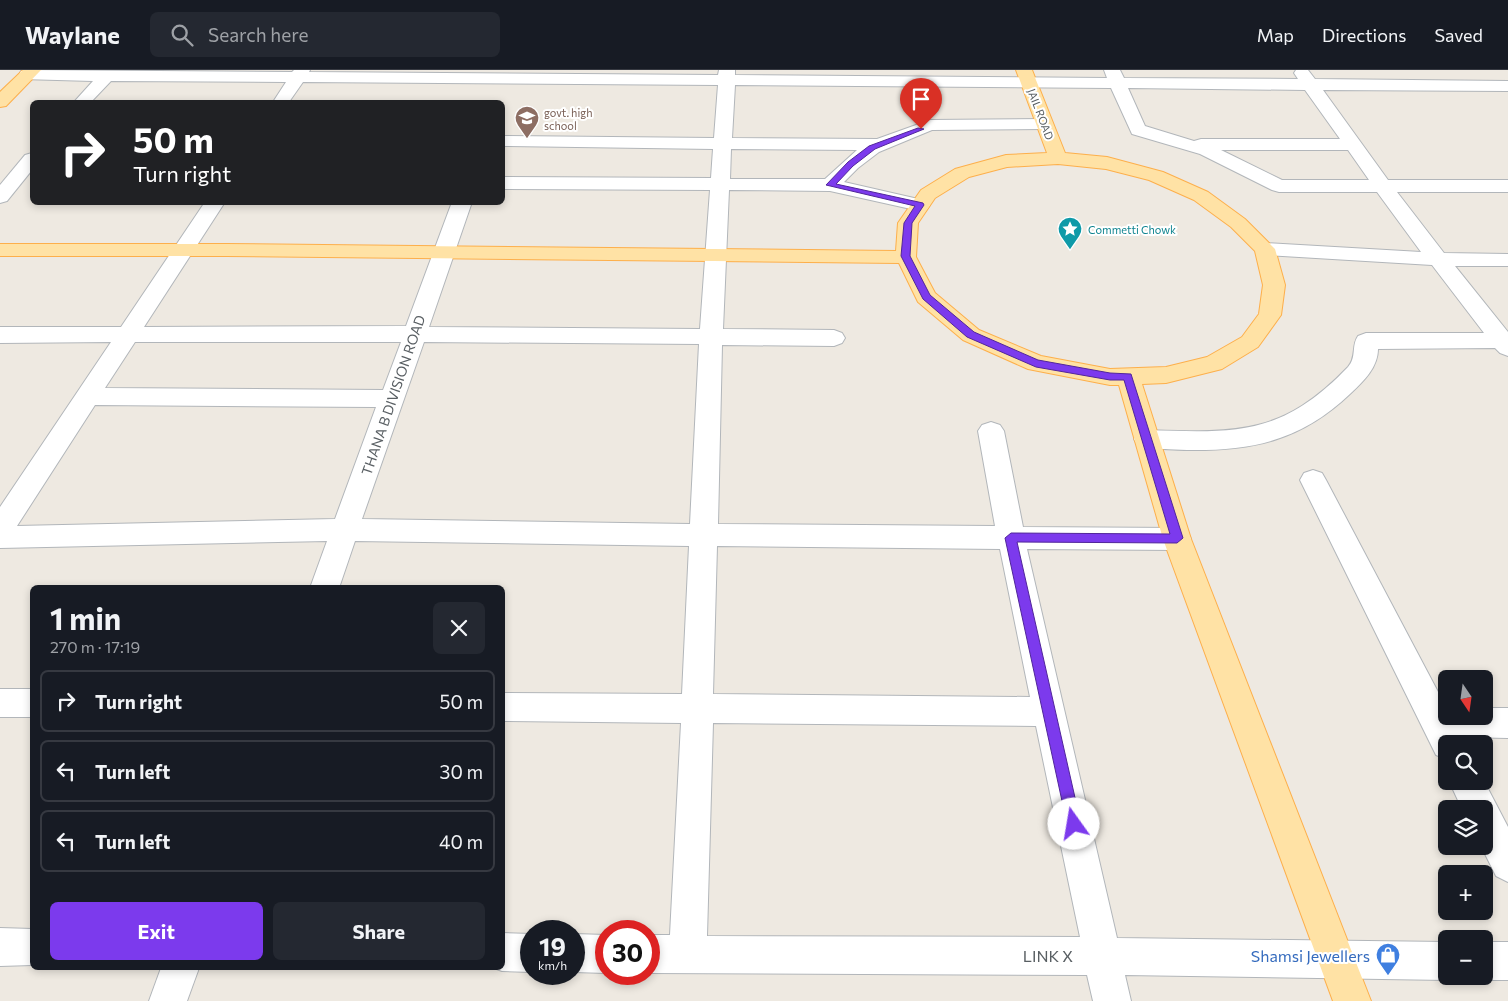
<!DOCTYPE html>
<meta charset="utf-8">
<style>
:root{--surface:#171b24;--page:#242831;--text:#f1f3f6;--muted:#9ea1a6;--line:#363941;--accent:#7c3aed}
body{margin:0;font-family:Commissioner,sans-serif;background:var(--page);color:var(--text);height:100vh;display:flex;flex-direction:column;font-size:19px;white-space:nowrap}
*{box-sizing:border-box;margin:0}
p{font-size:16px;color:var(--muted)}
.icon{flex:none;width:28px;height:28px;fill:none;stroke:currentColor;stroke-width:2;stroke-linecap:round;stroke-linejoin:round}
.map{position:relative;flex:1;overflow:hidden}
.side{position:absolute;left:30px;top:515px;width:475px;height:385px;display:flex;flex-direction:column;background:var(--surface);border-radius:8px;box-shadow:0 2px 8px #0003}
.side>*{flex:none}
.guide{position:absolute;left:30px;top:30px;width:475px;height:105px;border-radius:8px;box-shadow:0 2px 8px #0003;background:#202124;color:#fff;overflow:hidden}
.needle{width:32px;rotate:167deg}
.tools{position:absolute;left:1438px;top:600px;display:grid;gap:10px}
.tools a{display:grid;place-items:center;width:55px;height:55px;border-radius:8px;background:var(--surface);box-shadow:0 2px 8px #0003;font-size:25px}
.speed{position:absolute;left:520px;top:850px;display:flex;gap:10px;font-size:25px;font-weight:700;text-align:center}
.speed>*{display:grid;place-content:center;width:65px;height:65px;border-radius:50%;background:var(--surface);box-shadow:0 2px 8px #0003;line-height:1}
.speed small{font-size:12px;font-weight:400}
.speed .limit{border:8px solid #d22;background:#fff;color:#111}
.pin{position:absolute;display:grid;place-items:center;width:42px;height:42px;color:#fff;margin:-51px -21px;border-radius:50% 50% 50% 0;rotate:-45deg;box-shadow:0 0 5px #0007}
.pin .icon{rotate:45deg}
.me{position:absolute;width:55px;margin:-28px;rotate:347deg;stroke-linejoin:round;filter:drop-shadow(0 0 4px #0008)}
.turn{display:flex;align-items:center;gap:18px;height:105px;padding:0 20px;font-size:22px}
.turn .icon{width:65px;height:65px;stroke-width:2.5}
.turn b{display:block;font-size:35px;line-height:42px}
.round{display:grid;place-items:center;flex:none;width:52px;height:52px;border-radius:8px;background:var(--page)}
.summary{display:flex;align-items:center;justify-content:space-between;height:85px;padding:0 20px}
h1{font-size:30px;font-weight:700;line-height:38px}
.primary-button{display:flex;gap:10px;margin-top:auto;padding:10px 20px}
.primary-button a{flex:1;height:58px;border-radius:8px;background:var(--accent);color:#fff;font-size:20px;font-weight:700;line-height:58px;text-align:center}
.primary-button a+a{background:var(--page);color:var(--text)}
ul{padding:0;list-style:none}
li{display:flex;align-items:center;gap:15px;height:62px;margin:0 10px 8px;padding:0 10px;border:2px solid var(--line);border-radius:8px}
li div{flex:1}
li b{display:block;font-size:19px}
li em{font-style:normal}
header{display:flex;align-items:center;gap:30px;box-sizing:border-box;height:70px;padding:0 25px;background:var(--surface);border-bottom:1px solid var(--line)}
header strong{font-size:24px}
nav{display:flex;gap:28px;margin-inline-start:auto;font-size:18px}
.search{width:350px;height:45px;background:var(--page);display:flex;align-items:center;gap:12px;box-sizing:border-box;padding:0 18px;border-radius:8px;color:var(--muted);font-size:19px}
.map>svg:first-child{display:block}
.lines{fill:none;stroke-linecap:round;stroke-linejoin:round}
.minor-casing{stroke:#b2b6ba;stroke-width:2}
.major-casing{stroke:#fdaf4b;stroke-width:2}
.minor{fill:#fff;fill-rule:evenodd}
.major{fill:#ffe2a5;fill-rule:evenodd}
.route{fill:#7c3aed;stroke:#51269a}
.labels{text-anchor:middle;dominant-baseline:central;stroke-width:4;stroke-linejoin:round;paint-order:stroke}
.far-education-label{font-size:11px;fill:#785e54;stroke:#fff;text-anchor:start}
.far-street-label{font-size:11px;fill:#595f63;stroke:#fff}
.far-culture-label{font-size:11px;fill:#0d838f;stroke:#fff;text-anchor:start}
.street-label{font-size:14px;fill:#595f63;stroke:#fff}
.near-street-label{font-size:16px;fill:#595f63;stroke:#fff}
.near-shop-label{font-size:16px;fill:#366cbe;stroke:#fff;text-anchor:end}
</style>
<header>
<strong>Waylane</strong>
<div class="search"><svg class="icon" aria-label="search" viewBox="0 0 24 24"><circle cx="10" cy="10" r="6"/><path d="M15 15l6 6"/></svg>Search here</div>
<nav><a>Map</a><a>Directions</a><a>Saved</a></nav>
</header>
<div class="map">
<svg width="1508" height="931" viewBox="0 0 1508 931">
<rect width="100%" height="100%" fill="#eee9e1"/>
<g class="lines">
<defs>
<g id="minor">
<path d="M27 0 292 2 294 0H310L309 2 718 5 719 0H735V5L1107 8 1104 0H1120L1124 8 1298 9 1294 3 1296 0H1308L1315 9 1508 11V21L1323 20 1388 110H1508V122H1397L1444 183 1508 184V196H1455L1508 262V286L1500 283 1495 278 1378 279C1378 297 1364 311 1351 323 1302 370 1254 381 1187 380 1171 379 1154 380 1138 376L1134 369 1138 362 1147 360C1236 363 1282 366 1348 297 1357 287 1351 276 1358 266L1366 263H1484L1432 195 1265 185 1258 183 1255 179 1258 175 1265 173 1421 182 1377 122H1279L1272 120 1200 84 1132 64 1111 18 735 15 732 68 877 69 930 50 1044 49 1050 50 1053 54 1050 58 1044 59 932 60 879 82 858 98 844 112 927 131 930 135 927 139 920 141 830 121 729 120 723 259 834 260 842 263 845 268 842 273 834 276 722 275 718 454 995 456 978 361 982 355 991 352 1000 355 1004 361 1023 457 1177 458 1187 461 1191 469 1187 477 1177 480 1027 479 1117 868 1446 872V906H1454L1446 910 1125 905 1131 931H1093L1087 905 649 903V865H670L681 653 502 651V623L682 624 689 476 355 471 339 518H310L327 471 0 478V437L111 272 0 273V257H121L205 132H225L144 257 406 256 452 132H472L429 257 700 259 710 120 502 119V107L711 108 713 79 502 76V66L714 68 718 15 303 12 289 32H273L286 12 111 11 91 32H74L93 11 21 9 19 5 21 1ZM1128 18 1305 20 1340 69H1201L1194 71 1145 56ZM731 79 857 80 825 109H730ZM1221 80H1348L1369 110H1282ZM135 272H401L383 320 105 318ZM424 272 699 274 690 454 362 449ZM95 335 376 337 335 449 17 456ZM717 476 1000 479 1030 627 713 624ZM713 653 1036 656 1080 867 707 866Z"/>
<path d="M32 83V100L7 131 0 133V115L25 85Z"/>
<path d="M1313 400 1322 403 1326 410 1446 637V646H1484V638H1508V668L1460 667 1463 674H1446V689L1436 685 1300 410 1304 403Z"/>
<rect x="0" y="619" width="32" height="28"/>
<path d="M1449 711H1484L1508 757V812L1496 806 1481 776H1484V739H1462Z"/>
<path d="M0 858 32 859V895L0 896Z"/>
<path d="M502 863 531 864V902L502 901 494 898H502Z"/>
<path d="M574 864 606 865V903L574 902Z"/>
<path d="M1484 872H1508V910H1484L1476 906H1484Z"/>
<path d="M161 898H199L187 931H149Z"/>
</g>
<g id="major">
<path d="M23 0H41L6 36 0 37V22Z"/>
<path d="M1016 0H1032L1065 83 1107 87 1163 102 1208 122 1245 149 1275 179 1285 215 1281 245 1258 277 1222 299 1166 313 1142 314 1191 469 1371 931H1333L1163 469 1119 315H1110L1028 299 963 270 918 232 899 193 226 186H0V174H226L896 181 898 153 921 120 955 99 1006 85 1047 83ZM1058 94 1106 99 1149 110 1194 130 1231 157 1255 181 1263 215 1259 244 1242 267 1207 287 1166 297 1110 299 1041 286 979 260 935 223 916 187 918 153 935 128 969 107 1007 97Z"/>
</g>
</defs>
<use href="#minor" class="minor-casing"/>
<use href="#major" class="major-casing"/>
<use href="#minor" class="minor"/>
<use href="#major" class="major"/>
</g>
<path class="route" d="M918 58 924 59 875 79 853 96 836 114 923 133 924 135 912 153 910 186 930 225 974 262 1038 290 1110 303 1131 304 1183 468 1177 473 1017 472 1081 754 1079 759 1074 761 1069 759 1067 754 1005 468 1011 463 1170 464 1124 310H1110L1036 297 967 267 923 229 901 186 904 153 915 136 826 115 848 92 869 76Z"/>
<defs>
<symbol id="school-pin" viewBox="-11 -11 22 30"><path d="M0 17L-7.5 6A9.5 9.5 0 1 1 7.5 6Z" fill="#8d6e63" stroke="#fff"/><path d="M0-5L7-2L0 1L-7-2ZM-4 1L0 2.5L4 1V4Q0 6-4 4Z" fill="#fff"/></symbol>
<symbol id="sight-pin" viewBox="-11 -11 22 30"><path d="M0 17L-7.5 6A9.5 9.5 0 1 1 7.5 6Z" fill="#0f9aa8" stroke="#fff"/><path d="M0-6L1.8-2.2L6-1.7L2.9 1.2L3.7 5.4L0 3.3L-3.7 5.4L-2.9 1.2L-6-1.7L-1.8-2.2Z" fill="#fff"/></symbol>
<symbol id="shop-pin" viewBox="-11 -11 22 30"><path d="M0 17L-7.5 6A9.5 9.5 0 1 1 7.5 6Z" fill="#3f7fe0" stroke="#fff"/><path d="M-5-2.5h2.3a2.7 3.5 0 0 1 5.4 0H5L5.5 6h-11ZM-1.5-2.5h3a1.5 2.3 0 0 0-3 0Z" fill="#fff"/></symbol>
</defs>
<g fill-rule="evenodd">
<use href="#school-pin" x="513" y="34" width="28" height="38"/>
<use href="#sight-pin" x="1056" y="145" width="28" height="38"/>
<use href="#shop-pin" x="1374" y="871" width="28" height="38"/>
</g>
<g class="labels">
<g class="far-education-label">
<text x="544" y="42">govt. high<tspan x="544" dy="13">school</tspan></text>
</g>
<g class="far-street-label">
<text transform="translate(1041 44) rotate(69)">JAIL ROAD</text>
</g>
<g class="far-culture-label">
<text x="1088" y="159">Commetti Chowk</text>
</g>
<g class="street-label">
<text transform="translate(393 325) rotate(-71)">THANA B DIVISION ROAD</text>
</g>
<g class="near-street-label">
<text x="1048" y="885">LINK X</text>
</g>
<g class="near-shop-label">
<text x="1370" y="885">Shamsi Jewellers</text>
</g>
</g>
</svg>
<div class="tools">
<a><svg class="needle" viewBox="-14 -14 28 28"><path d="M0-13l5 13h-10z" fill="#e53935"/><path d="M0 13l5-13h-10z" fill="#9ea1a6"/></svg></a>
<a><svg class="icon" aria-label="search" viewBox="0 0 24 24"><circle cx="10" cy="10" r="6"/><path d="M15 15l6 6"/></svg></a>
<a><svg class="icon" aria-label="layers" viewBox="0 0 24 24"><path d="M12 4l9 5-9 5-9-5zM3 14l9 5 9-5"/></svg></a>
<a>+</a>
<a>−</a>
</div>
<div class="speed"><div>19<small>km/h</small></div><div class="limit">30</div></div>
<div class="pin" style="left:921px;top:59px;background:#d93025"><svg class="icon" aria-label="arrive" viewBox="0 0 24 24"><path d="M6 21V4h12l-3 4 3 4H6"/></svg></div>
<svg class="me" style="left:1074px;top:754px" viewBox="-20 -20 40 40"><circle r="19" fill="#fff"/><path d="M0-13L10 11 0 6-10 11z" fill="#7c3aed"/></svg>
<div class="guide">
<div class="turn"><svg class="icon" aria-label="right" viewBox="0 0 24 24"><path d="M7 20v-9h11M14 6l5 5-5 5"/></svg><div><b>50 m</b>Turn right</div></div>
</div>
<section class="side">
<div class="summary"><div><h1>1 min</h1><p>270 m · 17:19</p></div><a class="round"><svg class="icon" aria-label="close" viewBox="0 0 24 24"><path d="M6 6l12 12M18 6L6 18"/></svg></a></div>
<ul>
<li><svg class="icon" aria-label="right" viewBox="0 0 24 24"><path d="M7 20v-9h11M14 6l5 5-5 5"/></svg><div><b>Turn right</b></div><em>50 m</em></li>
<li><svg class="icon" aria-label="left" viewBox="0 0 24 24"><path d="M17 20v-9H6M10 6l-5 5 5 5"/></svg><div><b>Turn left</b></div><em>30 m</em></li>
<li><svg class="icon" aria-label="left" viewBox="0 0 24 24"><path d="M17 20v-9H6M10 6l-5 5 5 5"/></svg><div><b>Turn left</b></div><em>40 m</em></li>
</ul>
<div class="primary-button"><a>Exit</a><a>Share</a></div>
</section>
</div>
